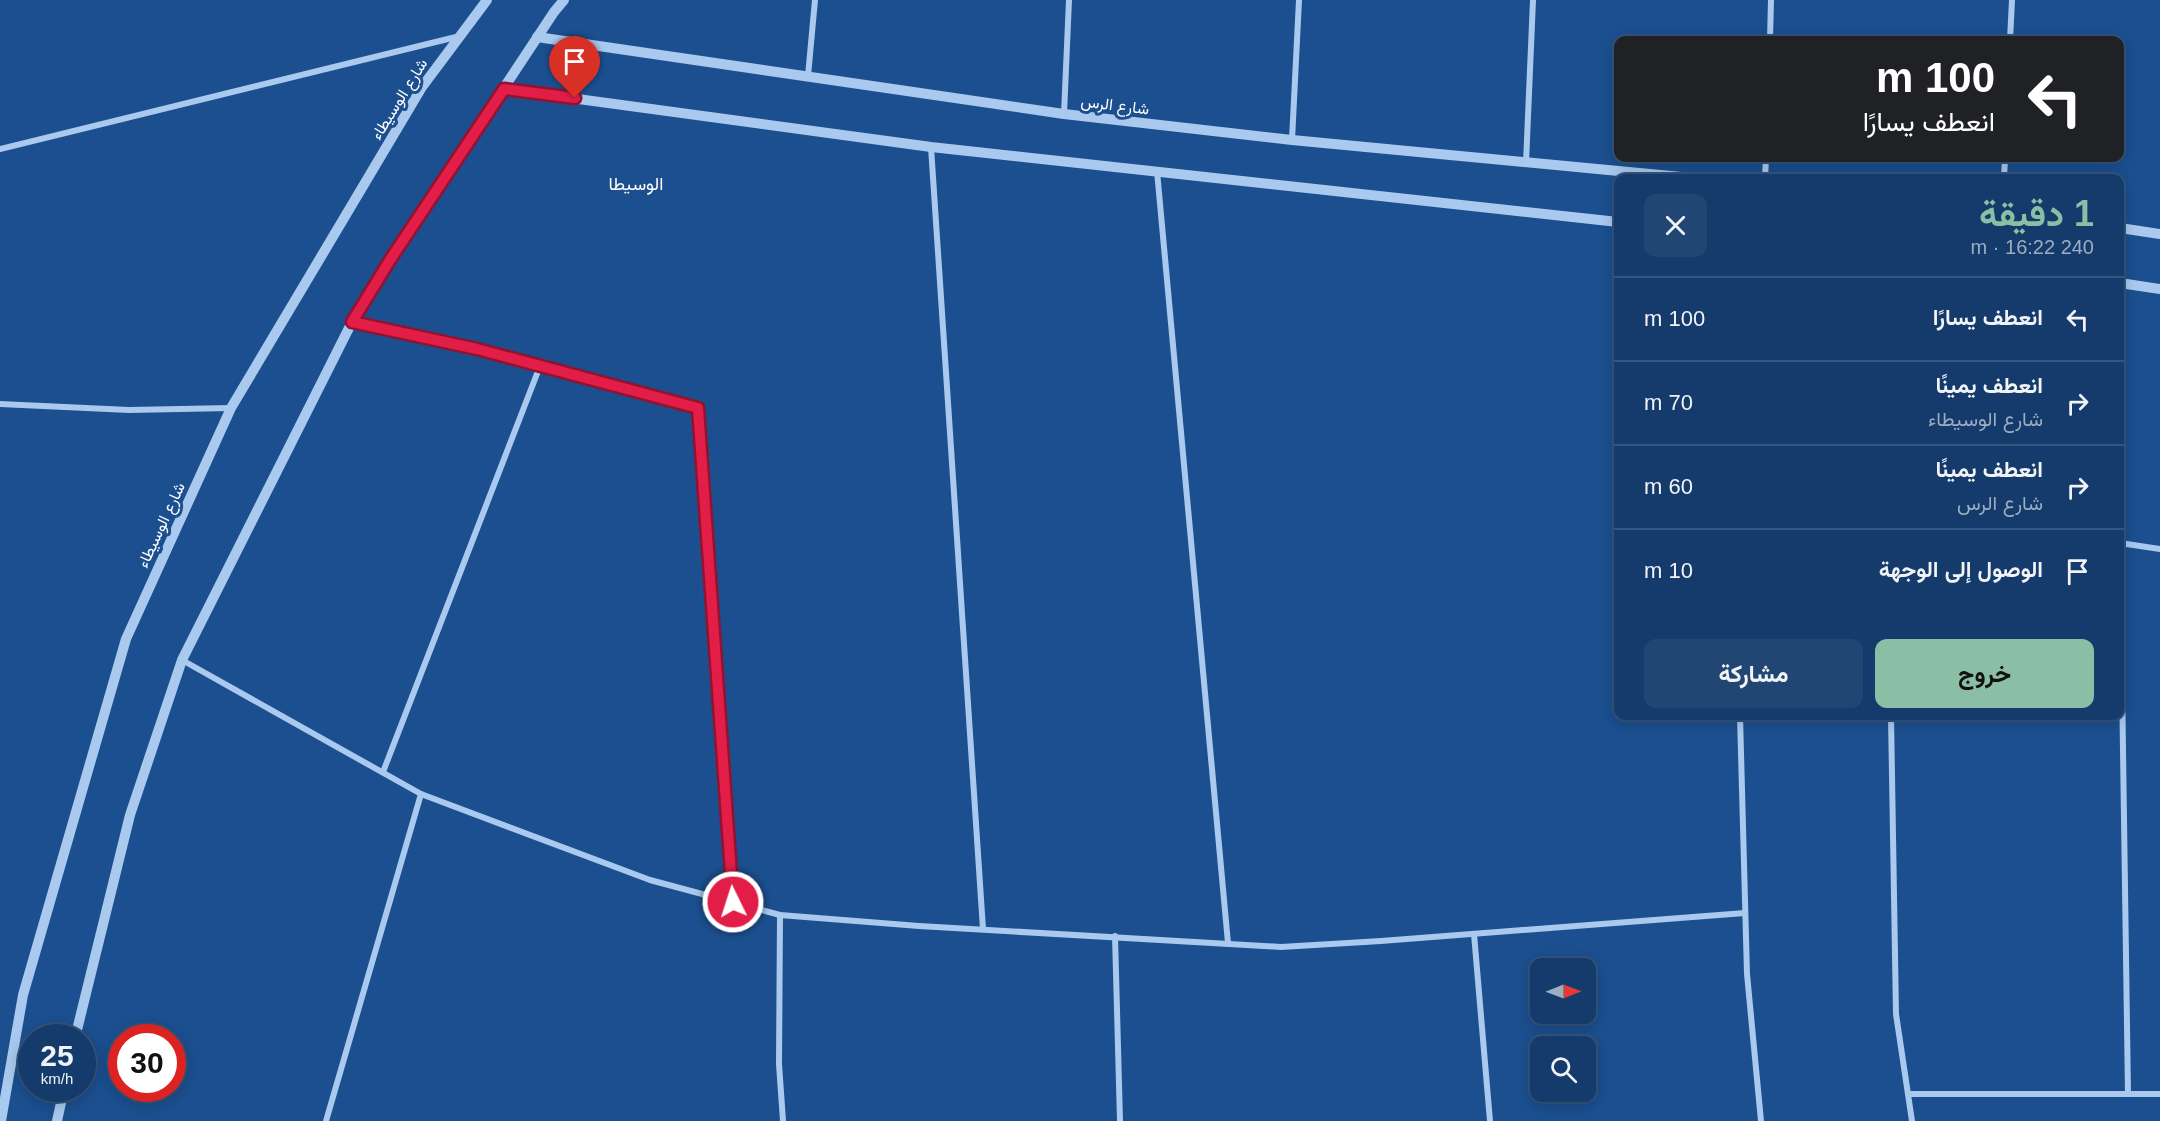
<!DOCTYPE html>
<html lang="ar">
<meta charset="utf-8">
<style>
:root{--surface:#143b6b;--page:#214673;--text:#f1f3f6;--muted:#9dadc1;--line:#33557e;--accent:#8abfa5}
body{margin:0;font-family:Helvetica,Vazirmatn,sans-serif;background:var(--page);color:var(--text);direction:rtl;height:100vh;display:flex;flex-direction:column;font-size:22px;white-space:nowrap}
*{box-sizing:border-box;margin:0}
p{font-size:20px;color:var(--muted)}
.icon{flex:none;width:33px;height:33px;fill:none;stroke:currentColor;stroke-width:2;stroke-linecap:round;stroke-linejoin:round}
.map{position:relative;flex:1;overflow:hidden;direction:ltr}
.panel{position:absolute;left:1614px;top:174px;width:510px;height:546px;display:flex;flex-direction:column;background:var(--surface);border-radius:12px;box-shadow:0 3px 15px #0003,0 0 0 2px var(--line);direction:rtl}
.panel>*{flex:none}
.top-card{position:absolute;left:1614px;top:36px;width:510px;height:126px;border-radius:12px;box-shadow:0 3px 15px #0003,0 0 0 2px var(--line);direction:rtl;background:#202124;color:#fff;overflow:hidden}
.needle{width:39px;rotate:89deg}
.fabs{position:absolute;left:1530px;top:958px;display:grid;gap:12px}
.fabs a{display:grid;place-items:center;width:66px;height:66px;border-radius:12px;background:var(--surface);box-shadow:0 3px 15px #0003,0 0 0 2px var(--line);font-size:30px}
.speed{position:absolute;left:18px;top:1024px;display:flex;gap:12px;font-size:30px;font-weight:700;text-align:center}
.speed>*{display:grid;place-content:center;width:78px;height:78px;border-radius:50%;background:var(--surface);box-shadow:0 3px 15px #0003,0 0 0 2px var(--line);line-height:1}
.speed small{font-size:15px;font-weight:400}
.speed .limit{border:9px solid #d22;background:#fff;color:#111}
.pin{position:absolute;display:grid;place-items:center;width:51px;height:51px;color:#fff;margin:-62px -26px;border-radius:50% 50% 50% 0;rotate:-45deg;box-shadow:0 0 6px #0007}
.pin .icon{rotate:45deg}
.me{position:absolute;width:66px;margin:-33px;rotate:356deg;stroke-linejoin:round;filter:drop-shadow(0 0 4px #0008)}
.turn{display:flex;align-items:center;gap:21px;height:126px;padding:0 30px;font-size:27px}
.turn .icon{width:78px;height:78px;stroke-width:2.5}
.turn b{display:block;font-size:42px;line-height:51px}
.round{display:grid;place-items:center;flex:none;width:63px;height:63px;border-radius:12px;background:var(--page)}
.headline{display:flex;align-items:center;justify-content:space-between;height:102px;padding:0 30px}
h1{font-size:36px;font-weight:700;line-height:45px;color:var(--accent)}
.action{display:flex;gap:12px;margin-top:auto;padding:12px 30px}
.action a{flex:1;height:69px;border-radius:12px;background:var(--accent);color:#111;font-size:24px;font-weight:700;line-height:69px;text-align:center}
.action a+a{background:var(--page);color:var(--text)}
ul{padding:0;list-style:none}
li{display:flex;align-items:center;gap:18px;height:84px;padding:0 30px;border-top:2px solid var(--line)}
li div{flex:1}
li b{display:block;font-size:22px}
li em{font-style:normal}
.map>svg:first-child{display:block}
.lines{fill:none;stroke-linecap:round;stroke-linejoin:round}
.minor{stroke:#a9c9ee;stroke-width:6}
.tertiary{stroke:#a9c9ee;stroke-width:10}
.route-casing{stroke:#92132f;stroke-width:15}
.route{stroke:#e11d48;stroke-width:10}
.labels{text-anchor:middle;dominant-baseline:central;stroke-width:6;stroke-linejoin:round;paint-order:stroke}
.street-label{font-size:16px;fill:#fff;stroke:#1b4f8f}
.neighbourhood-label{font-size:18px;fill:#fff;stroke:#1b4f8f}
</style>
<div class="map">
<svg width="2160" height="1121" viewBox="0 0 2160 1121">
<rect width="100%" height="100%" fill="#1b4f8f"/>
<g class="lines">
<g class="minor">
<path d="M1770 40 1771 0"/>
<path d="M2010 40 2012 0"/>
<path d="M808 76 815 0"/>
<path d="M1064 114 1069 0"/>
<path d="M1292 140 1299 0"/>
<path d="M931 147 983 929"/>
<path d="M0 149 460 36"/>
<path d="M1526 163 1533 0"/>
<path d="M1157 171 1228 943"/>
<path d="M1765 178 1766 158"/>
<path d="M2004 178 2005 158"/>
<path d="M352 322 477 349 698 408 733 902"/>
<path d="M0 404 129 410 231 408"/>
<path d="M2120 543 2128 1094"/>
<path d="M2120 543 2160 549"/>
<path d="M182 660 421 794 650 880 780 915 919 926 1281 947 1381 941 1745 913"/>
<path d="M1740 716 1747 974 1761 1121"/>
<path d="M1891 716 1896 1014 1912 1121"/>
<path d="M383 772 540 366"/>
<path d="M780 915 779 1064 783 1121"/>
<path d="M1474 934 1490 1121"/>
<path d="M1115 936 1120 1121"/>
<path d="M1908 1094H2160"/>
<path d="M326 1121 421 794"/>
</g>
<g class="tertiary">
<path d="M537 37 1064 114 1292 140 1692 178"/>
<path d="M504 89 931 147 1618 222"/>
<path d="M2120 228 2160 234"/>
<path d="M2120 283 2160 289"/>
<path d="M75 1038 130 815 182 660 352 322 390 260 554 12 564 0"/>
<path d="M1 1121 23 995 126 639 231 408 422 87 487 0"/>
<path d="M57 1121 64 1089"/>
</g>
</g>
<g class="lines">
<defs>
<path id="route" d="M575 98 504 89 390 260 352 322 477 349 698 408 733 902"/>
</defs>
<use href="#route" class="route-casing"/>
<use href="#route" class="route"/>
</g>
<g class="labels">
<g class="street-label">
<text transform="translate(399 99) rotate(-58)">شارع الوسيطاء</text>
<text transform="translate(1115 105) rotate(7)">شارع الرس</text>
<text transform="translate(161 525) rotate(-65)">شارع الوسيطاء</text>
</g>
<g class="neighbourhood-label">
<text x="636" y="184">الوسيطا</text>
</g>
</g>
</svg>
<div class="fabs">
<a><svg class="needle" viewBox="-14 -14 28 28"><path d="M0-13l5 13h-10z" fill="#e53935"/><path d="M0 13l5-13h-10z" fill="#9dadc1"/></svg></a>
<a><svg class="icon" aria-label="search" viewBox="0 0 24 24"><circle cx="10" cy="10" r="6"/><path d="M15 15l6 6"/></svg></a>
</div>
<div class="speed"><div>25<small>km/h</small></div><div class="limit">30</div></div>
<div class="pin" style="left:575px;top:98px;background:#d93025"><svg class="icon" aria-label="arrive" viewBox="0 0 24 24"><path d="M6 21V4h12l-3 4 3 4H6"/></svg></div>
<svg class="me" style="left:733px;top:902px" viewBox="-20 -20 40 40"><circle r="17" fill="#e11d48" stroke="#fff" stroke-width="3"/><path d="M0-11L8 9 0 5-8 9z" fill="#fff"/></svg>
<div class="top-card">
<div class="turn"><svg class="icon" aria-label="left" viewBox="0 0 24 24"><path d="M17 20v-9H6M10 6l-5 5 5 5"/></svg><div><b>100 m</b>انعطف يسارًا</div></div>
</div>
<section class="panel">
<div class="headline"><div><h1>1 دقيقة</h1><p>240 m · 16:22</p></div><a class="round"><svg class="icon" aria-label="close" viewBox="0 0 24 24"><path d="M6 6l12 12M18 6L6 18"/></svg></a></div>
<ul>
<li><svg class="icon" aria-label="left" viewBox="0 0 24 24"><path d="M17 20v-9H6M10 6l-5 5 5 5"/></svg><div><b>انعطف يسارًا</b></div><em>100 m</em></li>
<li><svg class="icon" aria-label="right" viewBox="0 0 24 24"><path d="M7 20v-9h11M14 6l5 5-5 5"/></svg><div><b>انعطف يمينًا</b><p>شارع الوسيطاء</p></div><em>70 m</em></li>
<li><svg class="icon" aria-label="right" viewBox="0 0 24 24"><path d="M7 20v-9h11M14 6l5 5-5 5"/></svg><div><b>انعطف يمينًا</b><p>شارع الرس</p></div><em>60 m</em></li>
<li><svg class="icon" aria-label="arrive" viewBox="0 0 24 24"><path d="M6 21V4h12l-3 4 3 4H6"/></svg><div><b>الوصول إلى الوجهة</b></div><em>10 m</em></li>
</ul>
<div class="action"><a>خروج</a><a>مشاركة</a></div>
</section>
</div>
